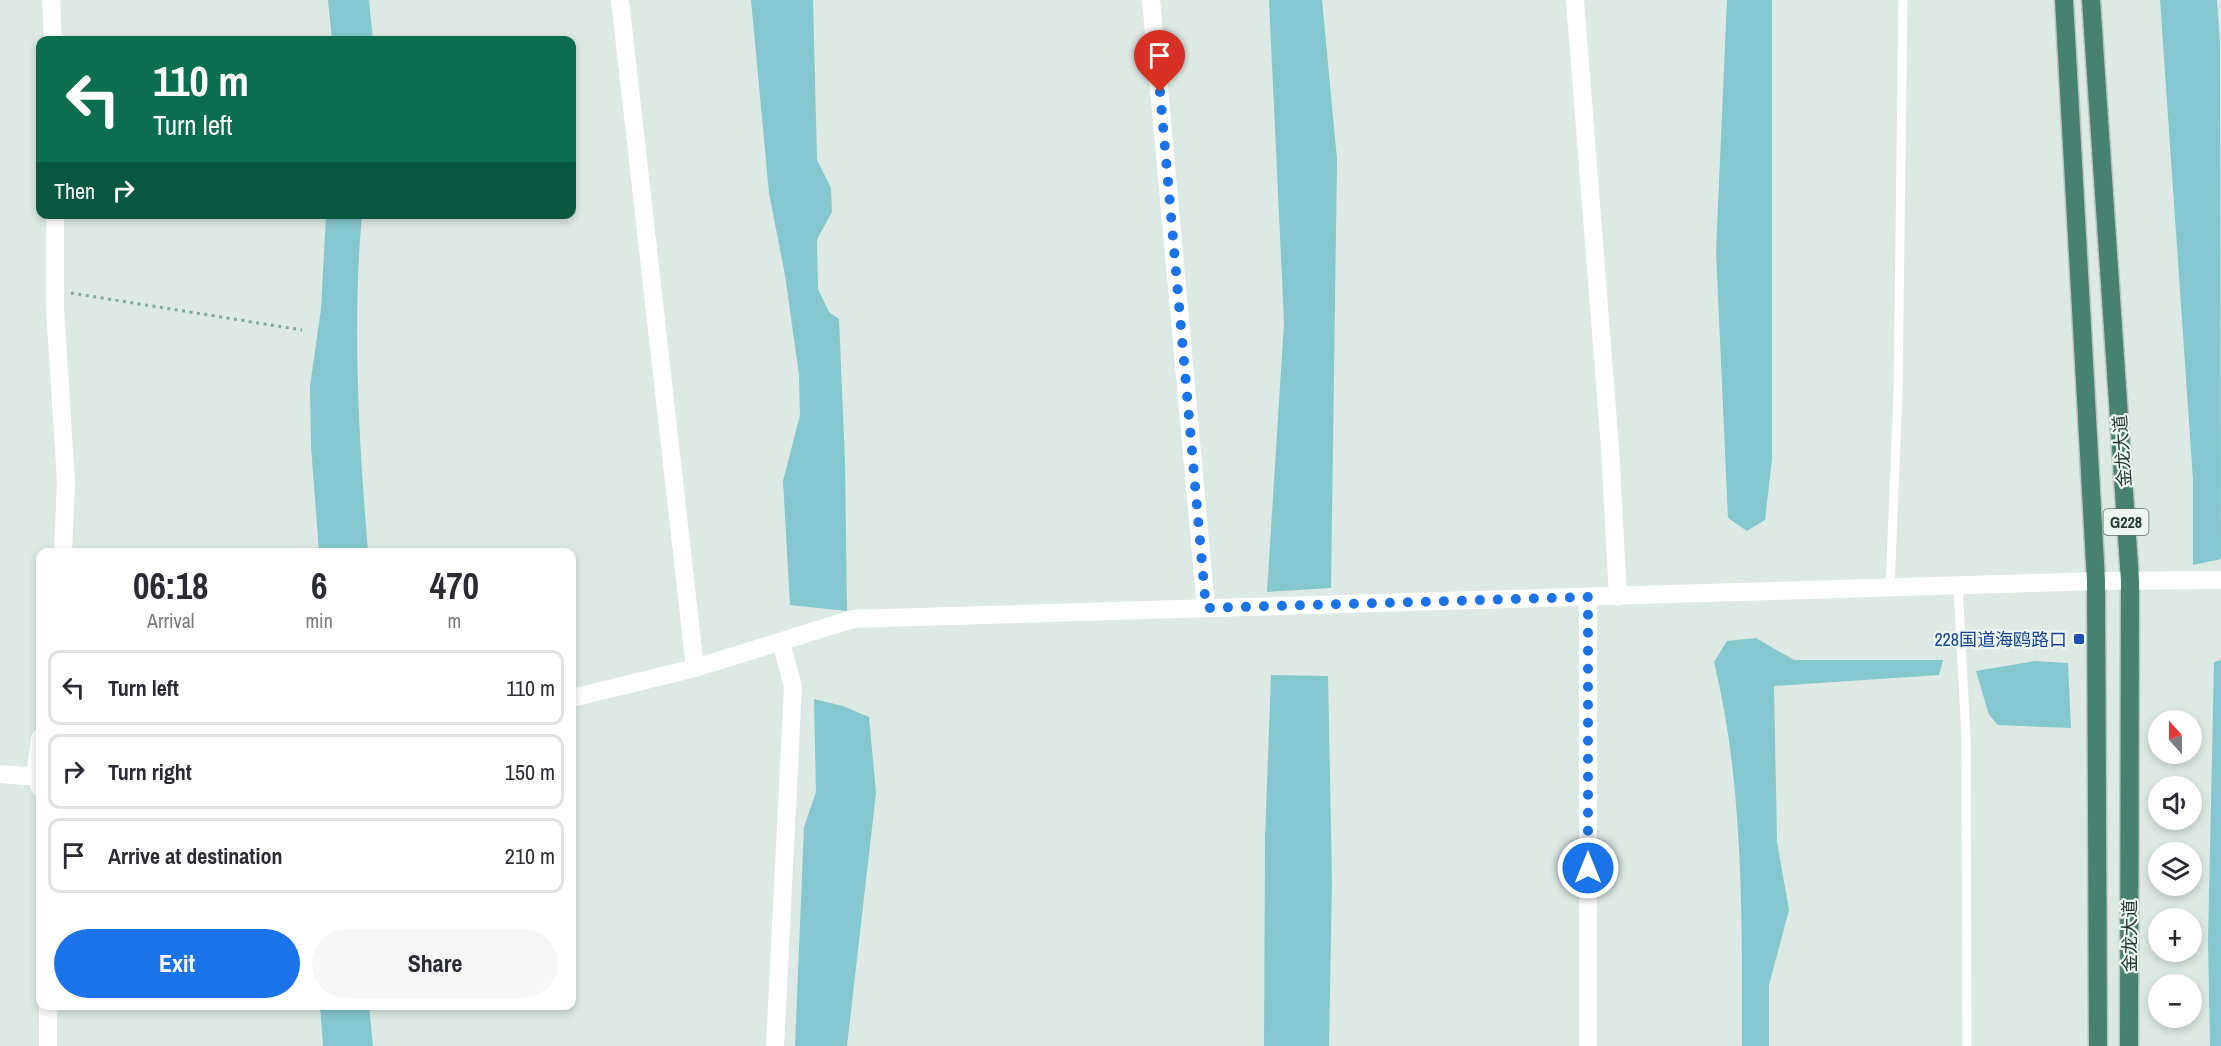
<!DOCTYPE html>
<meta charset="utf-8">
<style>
:root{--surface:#fff;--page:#f7f7f7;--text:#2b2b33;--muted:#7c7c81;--line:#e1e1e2;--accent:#1a73e8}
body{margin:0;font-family:"Archivo Narrow","Noto Sans SC",sans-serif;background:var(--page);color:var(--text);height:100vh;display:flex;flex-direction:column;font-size:22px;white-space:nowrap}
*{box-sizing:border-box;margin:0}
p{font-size:20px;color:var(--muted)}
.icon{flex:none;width:33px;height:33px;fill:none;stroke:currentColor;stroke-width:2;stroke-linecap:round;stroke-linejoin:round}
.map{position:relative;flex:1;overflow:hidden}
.panel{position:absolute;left:36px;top:548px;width:540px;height:462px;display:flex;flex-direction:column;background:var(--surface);border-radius:12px;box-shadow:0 3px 9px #0003}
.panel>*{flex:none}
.banner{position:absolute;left:36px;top:36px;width:540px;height:183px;border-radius:12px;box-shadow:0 3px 9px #0003;background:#0b6e4f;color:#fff;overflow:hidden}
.needle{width:39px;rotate:339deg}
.tools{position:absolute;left:2148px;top:710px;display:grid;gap:12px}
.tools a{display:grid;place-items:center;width:54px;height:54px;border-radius:50%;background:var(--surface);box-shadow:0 3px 9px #0003;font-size:30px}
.pin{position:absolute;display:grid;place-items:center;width:51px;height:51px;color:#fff;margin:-62px -26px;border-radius:50% 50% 50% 0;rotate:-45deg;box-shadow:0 0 6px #0007}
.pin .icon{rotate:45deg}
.me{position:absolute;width:66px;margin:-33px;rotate:0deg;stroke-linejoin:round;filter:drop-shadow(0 0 4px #0008)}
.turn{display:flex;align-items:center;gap:21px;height:126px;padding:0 18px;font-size:27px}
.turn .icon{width:78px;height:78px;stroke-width:2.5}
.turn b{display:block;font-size:42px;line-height:51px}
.then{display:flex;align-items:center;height:57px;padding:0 18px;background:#0003;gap:12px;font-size:22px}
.eta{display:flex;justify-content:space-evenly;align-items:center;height:102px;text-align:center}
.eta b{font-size:36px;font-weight:700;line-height:42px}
.button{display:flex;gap:12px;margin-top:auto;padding:12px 18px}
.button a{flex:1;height:69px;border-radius:36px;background:var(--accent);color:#fff;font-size:24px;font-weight:700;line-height:69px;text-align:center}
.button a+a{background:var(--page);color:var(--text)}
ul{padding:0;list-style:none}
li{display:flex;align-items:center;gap:18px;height:75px;margin:0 12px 9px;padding:0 6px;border:3px solid var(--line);border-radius:12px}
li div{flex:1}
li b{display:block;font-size:22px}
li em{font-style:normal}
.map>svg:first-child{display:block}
.water{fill:#85c7ce}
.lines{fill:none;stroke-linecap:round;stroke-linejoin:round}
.trunk-casing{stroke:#bcc3c1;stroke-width:21}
.path{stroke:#7eac9b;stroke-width:3;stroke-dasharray:3 4.5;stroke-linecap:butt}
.service{stroke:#fff;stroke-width:9}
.minor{stroke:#fff;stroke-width:18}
.trunk{stroke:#478170;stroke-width:18}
.route{stroke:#1a73e8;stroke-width:10;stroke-dasharray:0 18}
.transit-dot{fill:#1a4fb4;stroke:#edf6f1;stroke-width:2}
.labels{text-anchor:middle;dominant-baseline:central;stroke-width:4.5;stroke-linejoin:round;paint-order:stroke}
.shield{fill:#edf6f1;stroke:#5d716a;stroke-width:1.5}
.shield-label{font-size:16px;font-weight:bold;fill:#1f3830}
.street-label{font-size:18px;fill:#1f3830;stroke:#edf6f1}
.transit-label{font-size:18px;fill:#164399;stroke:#edf6f1;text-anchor:end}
</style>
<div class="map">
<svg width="2221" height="1046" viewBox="0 0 2221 1046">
<rect width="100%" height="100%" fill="#dde9e3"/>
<g class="water">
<path d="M328 0H369L373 40H332Z"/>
<path d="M751 0H813L817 160 831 188 832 212 817 239 818 289 829 312 839 319 845 462 847 611 790 605 783 481 800 415 799 375 785 275 769 193Z"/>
<path d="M1269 0H1322L1337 159 1331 588 1267 592 1284 322Z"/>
<path d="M1727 0H1772V459L1765 520 1747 531 1728 518 1716 251Z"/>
<path d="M2160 0H2217L2220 43 2221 559 2193 565V480Z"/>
<path d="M326 215H362C352 324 359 442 368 552H319L311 446 310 386 321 309Z"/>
<path d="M1756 638 1794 660H1943L1939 675 1774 686 1777 842 1789 910 1769 985V1046H1742C1742 920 1744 784 1714 662L1727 641Z"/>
<path d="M2221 660V1046H2210L2208 941 2214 662Z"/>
<path d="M2035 661 2068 663 2071 728 1998 725 1989 715 1976 671Z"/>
<path d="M1271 675 1328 676 1332 880 1329 1046H1264L1265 838Z"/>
<path d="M814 699 843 706 869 717 876 793 847 1046H795L804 827 816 792Z"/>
<path d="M320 1005H369L373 1046H323Z"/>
</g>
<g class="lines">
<defs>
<g id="trunk">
<path d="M2064 0 2096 581 2098 1046"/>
<path d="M2091 0 2130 581 2129 1046"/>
</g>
</defs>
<use href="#trunk" class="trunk-casing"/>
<path class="path" d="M71 293 302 330"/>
<g class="service">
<path d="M1958 586 1966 736 1967 1046"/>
<path d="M1890 588 1898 394 1903 0"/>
</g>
<g class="minor">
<path d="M51 0 53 40"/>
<path d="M620 0 695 668"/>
<path d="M1151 0 1206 608"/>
<path d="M1575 0 1610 448 1618 597"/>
<path d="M55 214V308L66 482 63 552"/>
<path d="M572 698 695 668 853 619 2096 581 2221 580"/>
<path d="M40 738 35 776 40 787"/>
<path d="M0 774 40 777"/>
<path d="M48 1046V1005"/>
<path d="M775 1046 793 687 781 642"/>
<path d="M1588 1046V597"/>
</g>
<use href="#trunk" class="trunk"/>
</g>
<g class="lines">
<path class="route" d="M1160 92 1206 608 1588 597V868"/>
</g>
<rect class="transit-dot" x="2073" y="633" width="12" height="12" rx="3"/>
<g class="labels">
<rect class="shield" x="2103.5" y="509" width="45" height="26" rx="4.5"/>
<g class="shield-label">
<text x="2126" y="522">G228</text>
</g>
<g class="street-label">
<text transform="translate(2122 451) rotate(-94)">金龙大道</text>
<text transform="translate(2129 936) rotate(-90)">金龙大道</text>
</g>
<g class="transit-label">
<text x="2067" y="639">228国道海鸥路口</text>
</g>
</g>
</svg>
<div class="tools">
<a><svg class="needle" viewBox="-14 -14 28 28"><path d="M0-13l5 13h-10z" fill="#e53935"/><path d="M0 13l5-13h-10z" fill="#7c7c81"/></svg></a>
<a><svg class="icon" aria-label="sound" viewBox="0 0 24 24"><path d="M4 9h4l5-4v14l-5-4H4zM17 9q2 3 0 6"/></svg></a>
<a><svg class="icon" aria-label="layers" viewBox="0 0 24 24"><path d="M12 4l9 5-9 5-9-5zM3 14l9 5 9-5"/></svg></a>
<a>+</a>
<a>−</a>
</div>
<div class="pin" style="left:1160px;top:92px;background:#d93025"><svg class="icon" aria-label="arrive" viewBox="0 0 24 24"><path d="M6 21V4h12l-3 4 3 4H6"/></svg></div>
<svg class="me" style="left:1588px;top:868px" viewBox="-20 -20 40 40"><circle r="17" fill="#1a73e8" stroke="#fff" stroke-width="3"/><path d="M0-11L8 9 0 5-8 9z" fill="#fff"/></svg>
<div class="banner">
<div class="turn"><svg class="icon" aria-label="left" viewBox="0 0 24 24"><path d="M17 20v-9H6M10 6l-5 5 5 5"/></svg><div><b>110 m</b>Turn left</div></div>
<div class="then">Then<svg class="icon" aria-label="right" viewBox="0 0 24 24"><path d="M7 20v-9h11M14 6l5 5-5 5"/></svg></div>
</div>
<section class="panel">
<div class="eta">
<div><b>06:18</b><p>Arrival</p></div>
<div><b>6</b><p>min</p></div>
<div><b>470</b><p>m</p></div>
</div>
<ul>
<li><svg class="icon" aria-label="left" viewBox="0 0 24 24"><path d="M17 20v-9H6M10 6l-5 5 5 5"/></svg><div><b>Turn left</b></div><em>110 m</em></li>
<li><svg class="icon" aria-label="right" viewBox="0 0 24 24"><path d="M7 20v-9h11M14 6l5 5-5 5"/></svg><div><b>Turn right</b></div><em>150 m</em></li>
<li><svg class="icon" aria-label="arrive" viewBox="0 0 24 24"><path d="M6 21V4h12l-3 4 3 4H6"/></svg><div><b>Arrive at destination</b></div><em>210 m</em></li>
</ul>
<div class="button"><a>Exit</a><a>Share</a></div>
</section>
</div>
